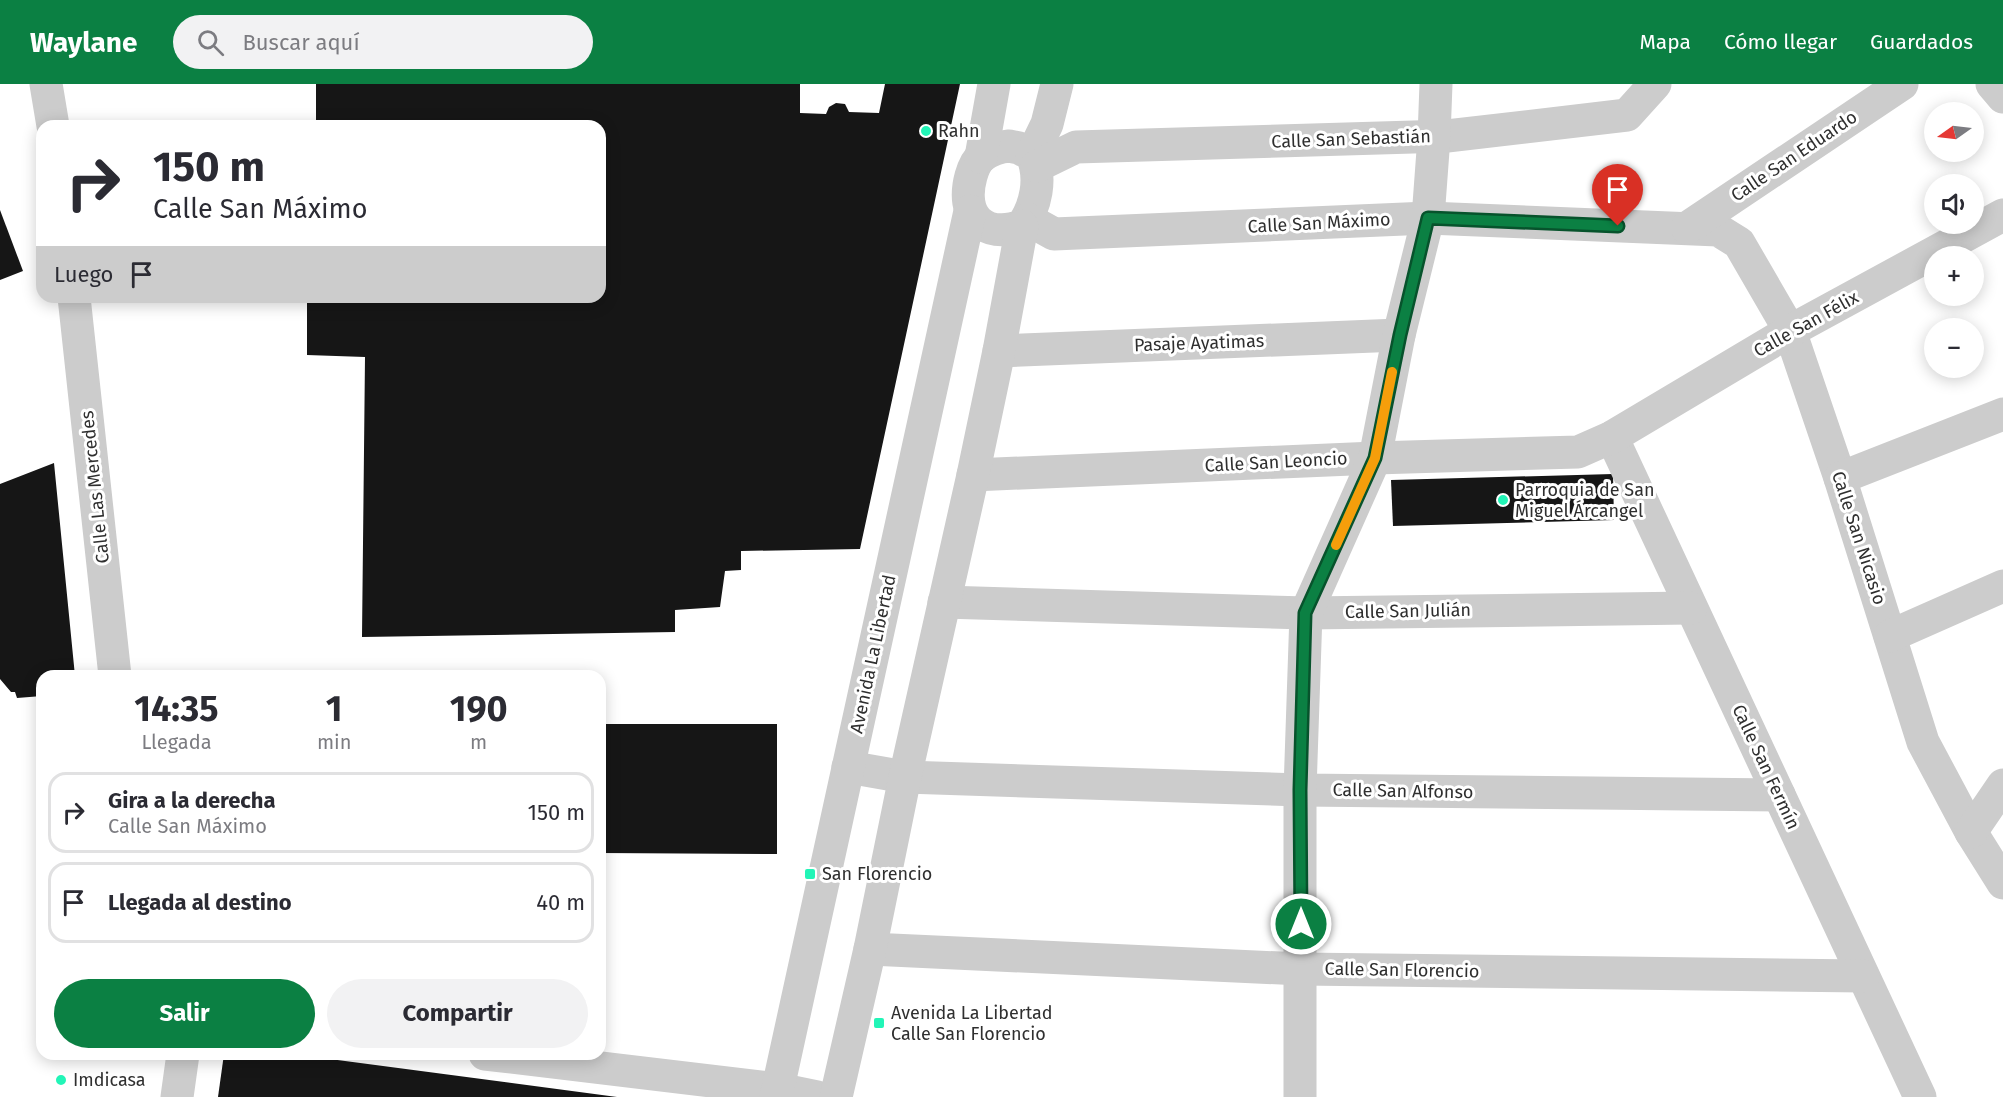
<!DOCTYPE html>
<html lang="es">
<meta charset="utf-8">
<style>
:root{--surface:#fff;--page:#f2f2f3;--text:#2b2b33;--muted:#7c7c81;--line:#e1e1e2;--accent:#0b8043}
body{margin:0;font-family:"Fira Sans",sans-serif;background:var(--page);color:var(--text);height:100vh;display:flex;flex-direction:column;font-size:22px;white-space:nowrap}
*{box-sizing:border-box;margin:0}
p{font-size:20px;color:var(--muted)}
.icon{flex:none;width:33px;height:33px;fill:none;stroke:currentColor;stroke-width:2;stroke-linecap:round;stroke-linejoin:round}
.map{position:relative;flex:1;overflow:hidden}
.panel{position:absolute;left:36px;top:586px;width:570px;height:390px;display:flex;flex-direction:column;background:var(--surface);border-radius:18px;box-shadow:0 3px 15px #0003}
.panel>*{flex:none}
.banner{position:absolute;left:36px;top:36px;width:570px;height:183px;border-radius:18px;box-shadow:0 3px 15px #0003;background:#fff;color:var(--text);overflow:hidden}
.needle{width:39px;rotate:256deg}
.controls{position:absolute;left:1924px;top:18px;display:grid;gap:12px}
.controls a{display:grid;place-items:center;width:60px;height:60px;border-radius:50%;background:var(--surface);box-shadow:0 3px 15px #0003;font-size:30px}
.pin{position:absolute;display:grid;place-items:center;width:51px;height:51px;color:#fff;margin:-62px -26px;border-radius:50% 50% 50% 0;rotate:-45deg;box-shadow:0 0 6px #0007}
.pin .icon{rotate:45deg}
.me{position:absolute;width:66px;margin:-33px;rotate:0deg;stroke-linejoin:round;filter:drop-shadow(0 0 4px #0008)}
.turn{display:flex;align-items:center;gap:21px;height:126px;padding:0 18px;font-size:27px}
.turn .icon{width:78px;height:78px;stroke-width:2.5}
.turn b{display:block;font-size:42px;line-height:51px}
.then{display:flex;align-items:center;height:57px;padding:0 18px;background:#0003;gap:12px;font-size:22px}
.eta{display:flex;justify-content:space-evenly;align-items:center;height:102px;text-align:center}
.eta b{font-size:36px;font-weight:700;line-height:42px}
.button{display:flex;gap:12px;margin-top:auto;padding:12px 18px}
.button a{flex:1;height:69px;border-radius:36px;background:var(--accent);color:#fff;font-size:24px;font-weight:700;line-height:69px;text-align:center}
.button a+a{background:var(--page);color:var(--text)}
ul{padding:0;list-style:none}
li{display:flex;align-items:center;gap:18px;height:81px;margin:0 12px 9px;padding:0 6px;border:3px solid var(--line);border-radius:18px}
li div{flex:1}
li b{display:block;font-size:22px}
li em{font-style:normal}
header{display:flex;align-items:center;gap:36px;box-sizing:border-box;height:84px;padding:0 30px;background:var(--accent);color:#fff}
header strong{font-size:28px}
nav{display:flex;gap:33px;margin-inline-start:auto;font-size:21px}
.search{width:420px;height:54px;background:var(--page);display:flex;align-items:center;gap:15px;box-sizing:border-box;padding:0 21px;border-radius:33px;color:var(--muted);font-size:22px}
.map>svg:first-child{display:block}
.building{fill:#161616}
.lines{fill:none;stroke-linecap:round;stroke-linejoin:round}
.minor{stroke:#ccc;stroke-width:33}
.route-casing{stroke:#07532c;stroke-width:15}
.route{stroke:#0b8043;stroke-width:10}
.slow{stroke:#f59e0b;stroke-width:10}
.poi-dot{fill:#22f5b7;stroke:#fff;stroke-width:2}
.labels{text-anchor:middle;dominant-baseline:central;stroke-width:6;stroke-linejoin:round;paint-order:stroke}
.poi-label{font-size:18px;fill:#2f2f2f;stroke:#fff;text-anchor:start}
.street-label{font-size:18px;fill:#2f2f2f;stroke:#fff}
</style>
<header>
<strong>Waylane</strong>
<div class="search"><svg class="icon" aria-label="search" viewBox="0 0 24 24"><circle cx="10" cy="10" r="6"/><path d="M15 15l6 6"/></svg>Buscar aquí</div>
<nav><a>Mapa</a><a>Cómo llegar</a><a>Guardados</a></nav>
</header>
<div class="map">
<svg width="2003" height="1013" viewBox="0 0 2003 1013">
<rect width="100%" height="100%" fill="#fff"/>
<g class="building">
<path d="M316 0H800V29L826 30 829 23 836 19 845 20 849 28 879 29 885 0H960L860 465 741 467V486L725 487 720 523 675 526V548L362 553 365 273 307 271V213H600V42H316Z"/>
<path d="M0 126 23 187 0 196Z"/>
<path d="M54 379 75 592H42V612L17 614 15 608H11L0 595V400Z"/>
<path d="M1613 390 1614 436 1393 442 1391 396Z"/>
<path d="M600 640H777V770L600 769Z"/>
<path d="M224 970H292L617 1013H218Z"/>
</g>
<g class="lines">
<g class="minor">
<path d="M46 0 53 42"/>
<path d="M1992 0 2003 13"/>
<path d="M1009 62 1019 64 1032 71C1042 95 1036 122 1022 142 983 155 960 132 971 92 973 85 976 77 982 72 990 66 999 63 1009 62Z"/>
<path d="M1032 71 1047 40 1057 0"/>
<path d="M981 73 994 0"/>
<path d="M1037 82 1076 63 1447 52 1627 31 1655 0"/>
<path d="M1027 135 1054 150 1428 134 1718 146 1739 159 1790 247 1840 394 1923 658 1971 748 2003 799"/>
<path d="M1687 144 1902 0"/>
<path d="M74 213 115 592"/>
<path d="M999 267 1399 251"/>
<path d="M1612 353 1920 1013"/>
<path d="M973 391 1375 374 1578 368 1612 353 1790 247 2003 131"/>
<path d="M1840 394 2003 330"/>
<path d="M944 518 1306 529 1691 524"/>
<path d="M1890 552 2003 502"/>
<path d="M848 683 905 693 1300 706 1779 711"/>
<path d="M1971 748 2003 701"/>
<path d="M870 865 1301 885 1863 892"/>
<path d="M485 970 778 1005 817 1013"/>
<path d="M177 1013 183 970"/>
<path d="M776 1013 970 127"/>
<path d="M836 1013 870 865 905 693 973 391 999 267 1022 142"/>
<path d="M1300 1013V706L1306 529 1375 374 1399 251 1428 134 1434 53 1436 0"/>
</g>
</g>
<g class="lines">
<defs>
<path id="route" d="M1301 840 1300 706 1305 529 1375 374 1400 251 1428 134 1618 142"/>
</defs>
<use href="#route" class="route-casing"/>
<use href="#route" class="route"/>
<path class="slow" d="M1336 461 1375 374 1392 288"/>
</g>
<g class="poi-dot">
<circle cx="926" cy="47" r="6"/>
<circle cx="1503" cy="416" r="6"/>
<rect x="804" y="784" width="12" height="12" rx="3"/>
<rect x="873" y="933" width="12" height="12" rx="3"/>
<circle cx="61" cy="996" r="6"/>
</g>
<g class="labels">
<g class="poi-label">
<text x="938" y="47">Rahn</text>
<text x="1515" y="406">Parroquia de San<tspan x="1515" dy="21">Miguel Árcangel</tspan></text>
<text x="822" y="790">San Florencio</text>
<text x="891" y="929">Avenida La Libertad<tspan x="891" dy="21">Calle San Florencio</tspan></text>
<text x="73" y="996">Imdicasa</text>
</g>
<g class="street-label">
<text transform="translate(1351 55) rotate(-2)">Calle San Sebastián</text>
<text transform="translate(1794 72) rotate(-34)">Calle San Eduardo</text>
<text transform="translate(1319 139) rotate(-3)">Calle San Máximo</text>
<text transform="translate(1806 240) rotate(-29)">Calle San Félix</text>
<text transform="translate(1199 259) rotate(-2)">Pasaje Ayatimas</text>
<text transform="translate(1276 378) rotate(-3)">Calle San Leoncio</text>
<text transform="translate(95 403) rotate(-96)">Calle Las Mercedes</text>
<text transform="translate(1859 454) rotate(72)">Calle San Nicasio</text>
<text transform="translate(1408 527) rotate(-1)">Calle San Julián</text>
<text transform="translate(873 570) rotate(-78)">Avenida La Libertad</text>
<text transform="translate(1766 683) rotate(65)">Calle San Fermín</text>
<text transform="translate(1403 707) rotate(1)">Calle San Alfonso</text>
<text transform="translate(1402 886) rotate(1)">Calle San Florencio</text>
</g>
</g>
</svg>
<div class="controls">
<a><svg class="needle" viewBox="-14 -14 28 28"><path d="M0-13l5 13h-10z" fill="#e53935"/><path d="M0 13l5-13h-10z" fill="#7c7c81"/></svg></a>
<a><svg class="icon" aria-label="sound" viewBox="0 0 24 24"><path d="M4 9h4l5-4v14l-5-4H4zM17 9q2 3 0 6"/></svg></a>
<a>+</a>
<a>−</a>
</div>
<div class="pin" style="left:1618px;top:142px;background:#d93025"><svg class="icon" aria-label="arrive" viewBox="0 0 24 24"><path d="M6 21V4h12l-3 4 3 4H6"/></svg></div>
<svg class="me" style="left:1301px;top:840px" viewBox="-20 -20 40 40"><circle r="17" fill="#0b8043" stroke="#fff" stroke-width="3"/><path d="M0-11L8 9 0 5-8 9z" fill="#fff"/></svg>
<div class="banner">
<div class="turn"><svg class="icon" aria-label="right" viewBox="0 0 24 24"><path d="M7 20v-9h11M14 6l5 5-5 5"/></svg><div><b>150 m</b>Calle San Máximo</div></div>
<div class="then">Luego<svg class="icon" aria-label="arrive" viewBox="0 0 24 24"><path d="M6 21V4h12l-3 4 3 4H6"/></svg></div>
</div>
<section class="panel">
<div class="eta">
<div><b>14:35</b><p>Llegada</p></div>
<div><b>1</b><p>min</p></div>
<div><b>190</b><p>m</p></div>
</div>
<ul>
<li><svg class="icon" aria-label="right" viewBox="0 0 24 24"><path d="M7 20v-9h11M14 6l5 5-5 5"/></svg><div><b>Gira a la derecha</b><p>Calle San Máximo</p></div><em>150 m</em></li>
<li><svg class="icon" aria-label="arrive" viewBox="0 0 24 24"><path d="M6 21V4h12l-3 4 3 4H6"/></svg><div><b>Llegada al destino</b></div><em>40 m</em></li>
</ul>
<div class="button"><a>Salir</a><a>Compartir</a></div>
</section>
</div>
